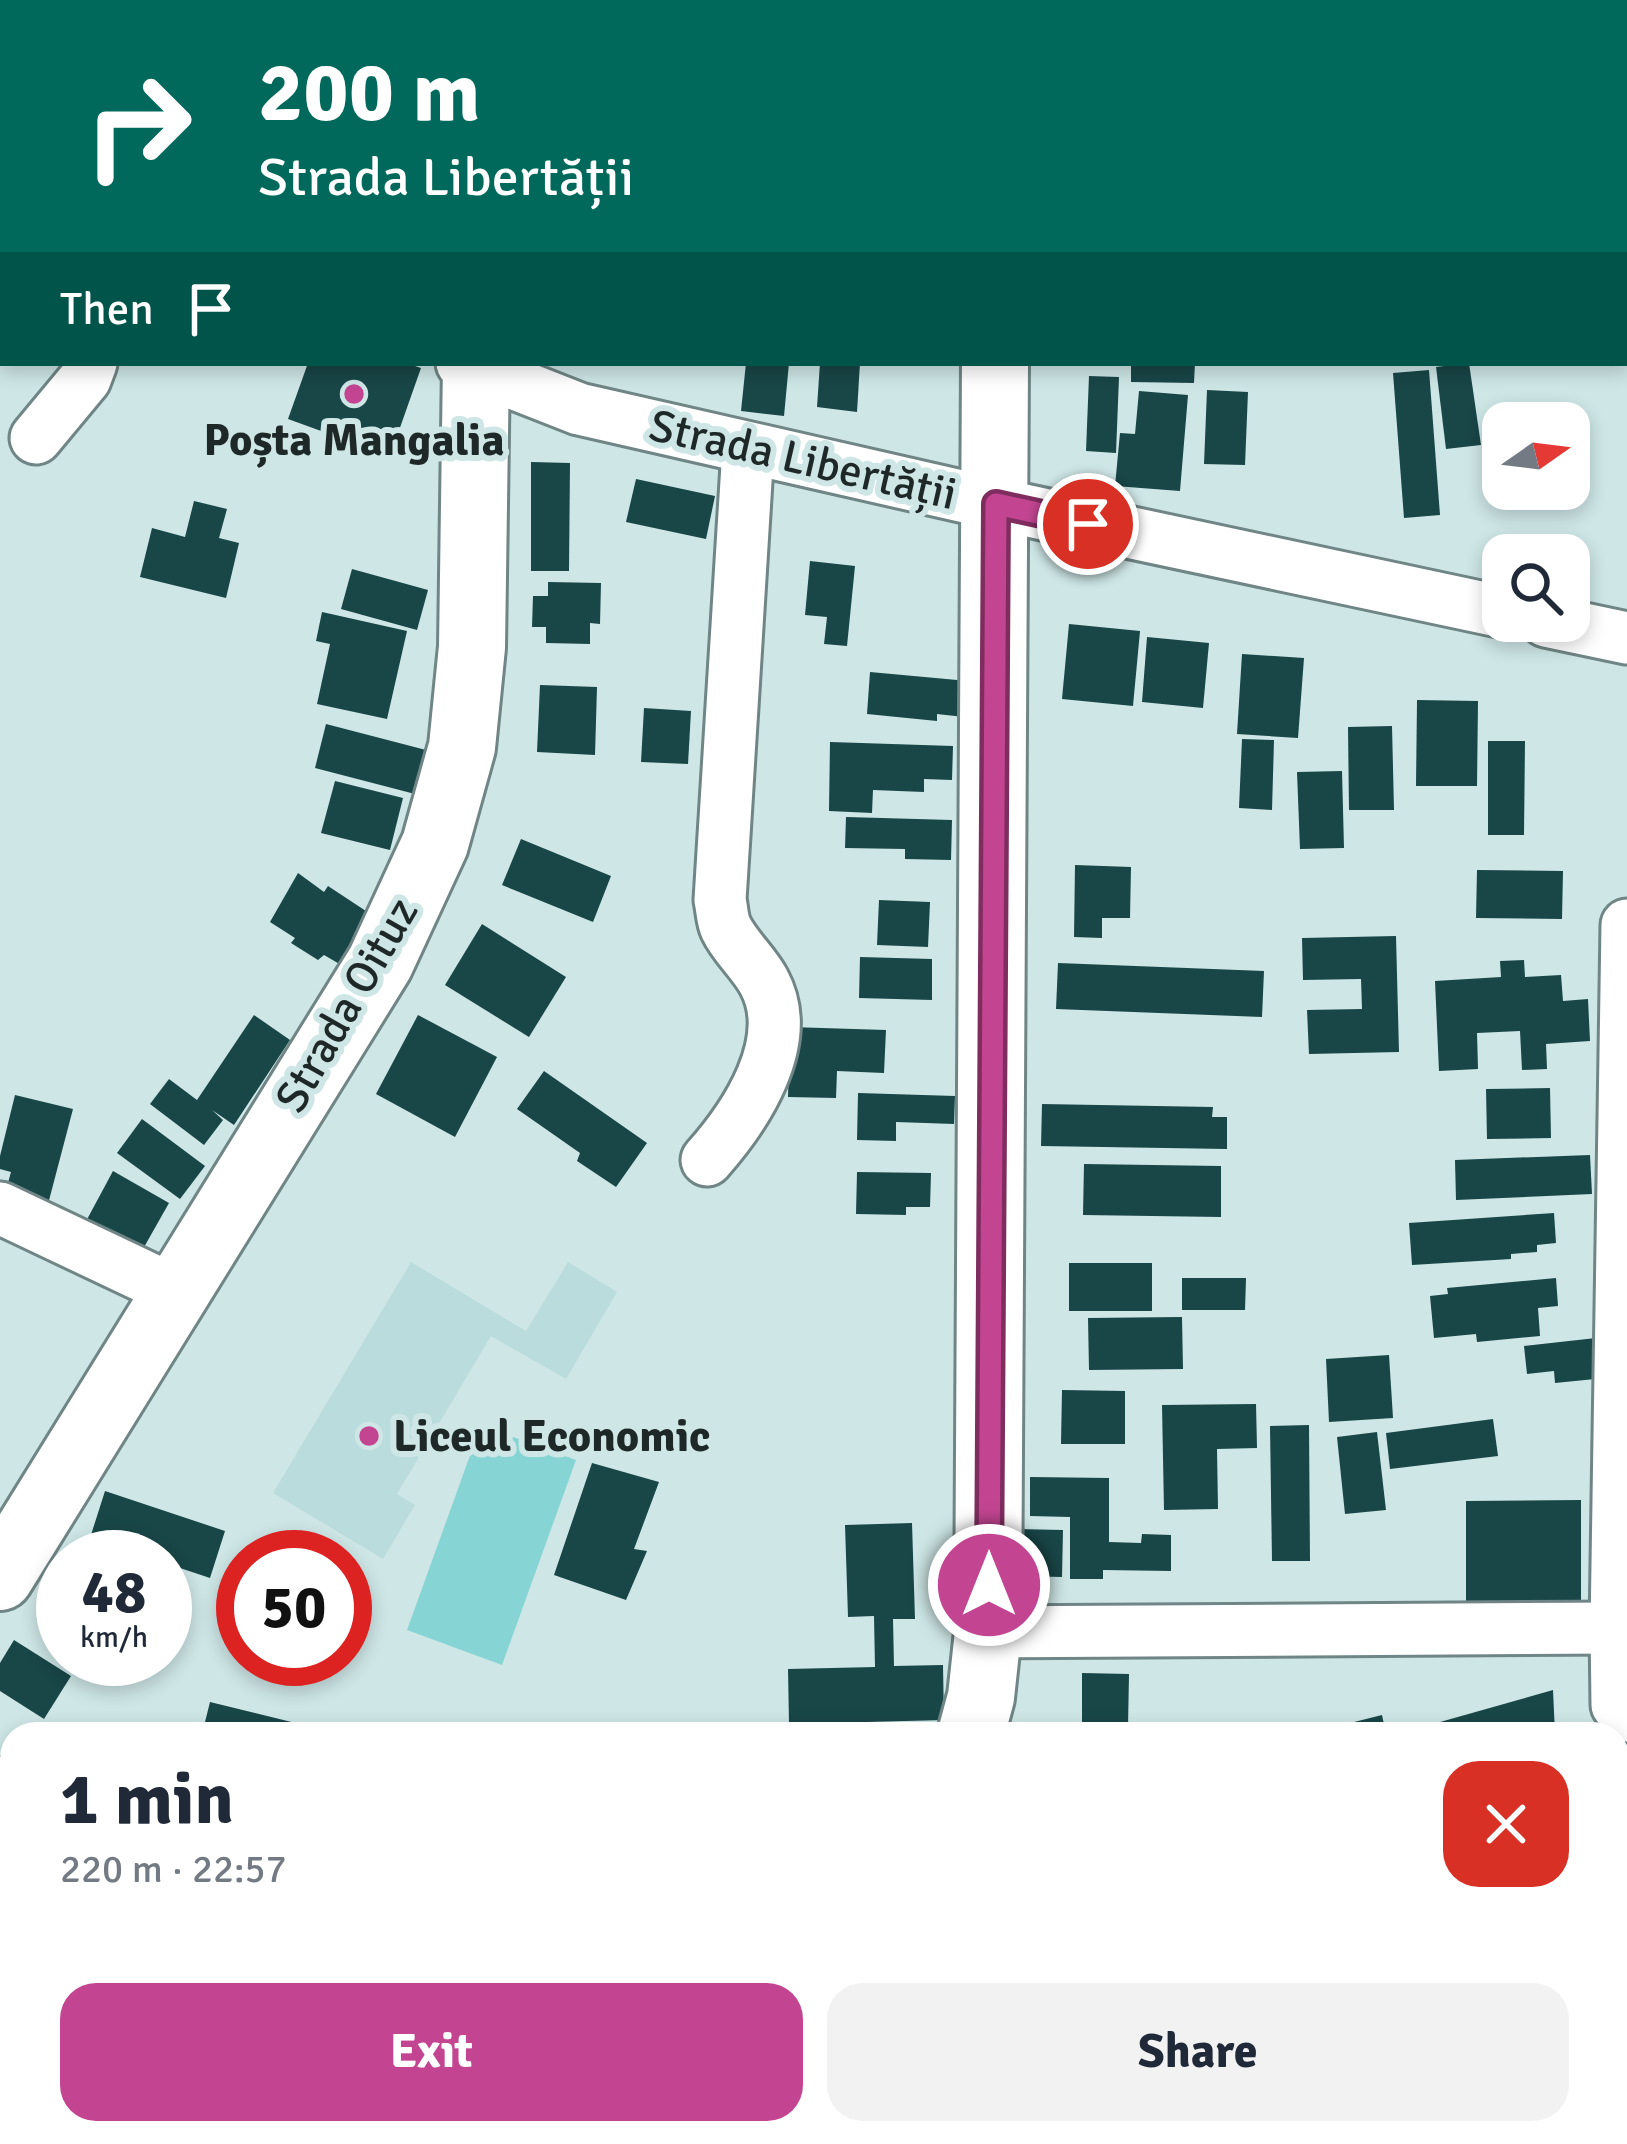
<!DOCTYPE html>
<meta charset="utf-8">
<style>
:root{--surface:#fff;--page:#f2f2f3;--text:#1f2937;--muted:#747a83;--accent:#c34592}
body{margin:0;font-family:Signika,sans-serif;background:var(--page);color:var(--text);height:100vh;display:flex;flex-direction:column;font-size:45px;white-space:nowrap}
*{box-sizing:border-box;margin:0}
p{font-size:39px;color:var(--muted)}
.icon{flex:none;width:66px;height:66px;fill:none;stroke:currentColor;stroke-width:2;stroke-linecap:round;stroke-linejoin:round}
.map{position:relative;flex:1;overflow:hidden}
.sheet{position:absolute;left:0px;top:1722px;width:1629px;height:423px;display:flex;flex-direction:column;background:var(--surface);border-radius:36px 36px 0 0;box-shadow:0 6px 18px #0003}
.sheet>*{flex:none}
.top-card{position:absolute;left:0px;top:0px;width:1629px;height:366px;box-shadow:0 6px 18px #0003;background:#00695c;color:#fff;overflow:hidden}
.needle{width:78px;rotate:76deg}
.fabs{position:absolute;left:1482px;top:402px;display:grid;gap:24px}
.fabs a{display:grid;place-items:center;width:108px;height:108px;border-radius:24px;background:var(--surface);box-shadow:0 6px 18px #0003;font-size:60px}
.speed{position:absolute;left:36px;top:1530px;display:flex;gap:24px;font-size:60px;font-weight:700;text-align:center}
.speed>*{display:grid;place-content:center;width:156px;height:156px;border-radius:50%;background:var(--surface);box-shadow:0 6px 18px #0003;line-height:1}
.speed small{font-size:30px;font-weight:400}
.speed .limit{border:18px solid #d22;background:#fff;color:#111}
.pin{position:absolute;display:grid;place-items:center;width:102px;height:102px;color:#fff;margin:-51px;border:6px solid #fff;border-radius:50%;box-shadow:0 3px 12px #0007}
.me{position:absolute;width:132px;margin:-66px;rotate:0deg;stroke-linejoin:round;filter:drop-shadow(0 0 9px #0008)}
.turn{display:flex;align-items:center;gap:42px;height:252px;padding:0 60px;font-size:54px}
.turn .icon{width:156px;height:156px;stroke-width:2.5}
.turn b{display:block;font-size:84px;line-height:102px}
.then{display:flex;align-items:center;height:114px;padding:0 60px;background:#0003;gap:24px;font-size:45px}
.round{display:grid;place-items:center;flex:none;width:126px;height:126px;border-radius:36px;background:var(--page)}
.summary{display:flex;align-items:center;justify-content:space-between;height:204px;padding:0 60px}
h1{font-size:72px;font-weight:800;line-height:90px}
.button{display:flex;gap:24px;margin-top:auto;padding:24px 60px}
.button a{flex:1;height:138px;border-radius:36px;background:var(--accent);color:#fff;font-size:48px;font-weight:800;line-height:138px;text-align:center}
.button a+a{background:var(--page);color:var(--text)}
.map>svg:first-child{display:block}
.built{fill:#bbdcdc}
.green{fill:#87d4d5}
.building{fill:#194647}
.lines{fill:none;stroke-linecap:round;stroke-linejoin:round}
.minor-casing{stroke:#708585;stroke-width:57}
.major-casing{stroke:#708585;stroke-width:72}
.minor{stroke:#fff;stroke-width:51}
.major{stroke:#fff;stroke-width:66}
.route-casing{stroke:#7f2d5f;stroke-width:30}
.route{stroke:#c34592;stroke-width:21}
.poi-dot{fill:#c34592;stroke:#cee6e6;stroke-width:4.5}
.labels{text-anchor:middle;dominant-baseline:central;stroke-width:12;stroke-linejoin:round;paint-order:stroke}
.poi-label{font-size:45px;font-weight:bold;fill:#1f2828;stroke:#cee6e6}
.street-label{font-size:45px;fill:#1f2828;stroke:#cee6e6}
</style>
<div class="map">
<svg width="1627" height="2144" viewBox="0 0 1627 2144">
<rect width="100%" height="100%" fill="#cee6e6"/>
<path class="built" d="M411 1262 526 1331 568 1262 617 1292 566 1379 491 1336 397 1494 415 1505 383 1559 273 1493Z"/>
<path class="green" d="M481 1425 576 1460 502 1665 407 1630Z"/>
<g class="building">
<path d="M308 363H406L421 368 390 456 288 419Z"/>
<path d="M746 363H789L784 416 741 411Z"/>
<path d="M820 363H860L857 412 817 407Z"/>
<path d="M1131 363H1195L1194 383 1131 382Z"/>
<path d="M1469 363 1481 445 1446 449 1436 367Z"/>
<path d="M1429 370 1440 515 1404 518 1393 373Z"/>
<path d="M1089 376 1119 377 1116 453 1086 451Z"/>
<path d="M1207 390 1248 392 1245 465 1204 464Z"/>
<path d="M1139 391 1188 395 1180 491 1115 486 1120 433 1135 434Z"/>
<path d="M531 462 570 463 569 571H531Z"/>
<path d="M636 479 715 496 706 539 626 522Z"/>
<path d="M194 501 227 509 219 538 239 543 226 598 140 577 152 528 185 537Z"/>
<path d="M810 561 855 566 847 646 824 644 827 617 805 615Z"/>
<path d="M352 569 428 590 417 630 341 609Z"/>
<path d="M548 582 601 583 600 624 590 623V644L546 643V627H532L533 596H548Z"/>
<path d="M322 612 407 631 387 719 317 704 330 644 316 641Z"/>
<path d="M1069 624 1140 631 1133 706 1062 699Z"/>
<path d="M1147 637 1209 643 1203 708 1142 702Z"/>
<path d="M1242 654 1304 658 1298 738 1237 734Z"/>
<path d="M870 672 968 681 964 717 937 714V721L867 714Z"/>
<path d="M540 685 597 687 595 755 537 752Z"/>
<path d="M1417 700 1478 701 1477 786H1416Z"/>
<path d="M644 708 691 711 688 764 641 762Z"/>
<path d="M326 724 426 750 415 794 315 768Z"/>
<path d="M1392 726 1394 810H1349L1348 727Z"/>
<path d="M1242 739 1274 740 1272 810 1239 808Z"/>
<path d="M1488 741H1525L1524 835H1488Z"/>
<path d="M830 742 953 746 952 780 924 779V792L873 790 872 813 829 811Z"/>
<path d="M1342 771 1344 848 1300 849 1297 772Z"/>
<path d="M335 781 403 798 390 850 321 833Z"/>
<path d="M846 817 952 820 951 860 905 859V849L845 848Z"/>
<path d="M521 839 611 876 593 922 502 885Z"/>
<path d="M1075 865 1131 867 1130 918H1102V938L1074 937Z"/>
<path d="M1477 870 1563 871 1562 919 1476 918Z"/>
<path d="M298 873 324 892 328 886 372 915 343 966 324 955 318 960 291 943 295 938 270 922Z"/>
<path d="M879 900 930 902 928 947 877 945Z"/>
<path d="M482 924 566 977 529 1037 445 985Z"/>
<path d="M1396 936 1399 1052 1309 1054 1307 1010 1362 1009 1361 979 1303 980 1302 938Z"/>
<path d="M860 957 932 959V1000L859 998Z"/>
<path d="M1524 960 1525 977 1561 975 1563 1001 1588 999 1590 1041 1546 1044 1547 1069 1522 1070 1520 1031 1477 1033 1478 1069 1439 1071 1435 981 1501 977 1500 961Z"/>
<path d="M1058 963 1264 971 1262 1017 1056 1009Z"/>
<path d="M254 1015 290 1040 234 1125 212 1110 223 1120 204 1145 150 1104 169 1079 197 1100Z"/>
<path d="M418 1015 497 1057 455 1137 376 1094Z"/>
<path d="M790 1027 886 1030 884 1073 837 1071 836 1098 788 1097Z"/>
<path d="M544 1071 647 1143 616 1187 577 1161 580 1153 517 1109Z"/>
<path d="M1550 1088 1551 1138 1487 1139 1486 1089Z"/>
<path d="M858 1093 955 1096 954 1124 896 1122V1141L857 1140Z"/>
<path d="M15 1095 73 1109 47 1208 4 1197 11 1172 0 1169V1156Z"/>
<path d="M1042 1104 1213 1107 1212 1117H1227V1149L1041 1146Z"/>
<path d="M142 1119 205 1166 180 1199 117 1153Z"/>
<path d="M1590 1155 1592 1194 1456 1200 1455 1160Z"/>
<path d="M1084 1164 1221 1166V1217L1083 1215Z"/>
<path d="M113 1171 169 1203 139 1256 84 1225Z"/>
<path d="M857 1172 931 1173 930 1207H906V1215L856 1214Z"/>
<path d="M1554 1213 1556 1243 1537 1245V1252L1511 1254V1259L1412 1265 1409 1223Z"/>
<rect x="1069" y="1263" width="83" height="48"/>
<path d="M1182 1278H1246L1245 1310H1182Z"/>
<path d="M1556 1278 1558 1306 1538 1308 1540 1336 1477 1342 1476 1334 1434 1338 1430 1296 1448 1294 1447 1288Z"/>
<path d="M1182 1317 1183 1369 1089 1370 1088 1318Z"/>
<path d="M1596 1338 1595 1379 1555 1383 1554 1371 1527 1374 1524 1346Z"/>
<path d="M1389 1355 1393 1418 1329 1422 1326 1359Z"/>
<path d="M1062 1390 1125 1391V1444H1061Z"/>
<path d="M1256 1404 1257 1448 1217 1449 1218 1509 1164 1510 1162 1405Z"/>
<path d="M1493 1419 1498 1456 1390 1469 1386 1433Z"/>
<path d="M1309 1425 1310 1561H1272L1270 1426Z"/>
<path d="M1377 1432 1386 1510 1345 1514 1337 1437Z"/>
<path d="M592 1463 659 1482 634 1549 647 1551 626 1600 554 1575Z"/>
<path d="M1030 1477 1109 1478V1542L1141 1543 1142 1534 1171 1535V1571L1103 1570V1579H1070V1517L1030 1516Z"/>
<path d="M105 1491 225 1531 210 1578 165 1563V1557H146L90 1538Z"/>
<path d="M1581 1500V1601H1466V1501Z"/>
<path d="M912 1523 915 1619H893L894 1666 943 1665 944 1720 789 1724 788 1669 875 1667 874 1616 848 1617 845 1525Z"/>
<path d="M1017 1529 1063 1530 1062 1577 1016 1576Z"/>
<path d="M14 1640 71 1676 44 1719 0 1691V1663Z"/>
<path d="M1082 1673 1129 1674 1128 1727 1082 1726Z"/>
<path d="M1553 1690 1555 1734H1436L1433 1724Z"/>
<path d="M210 1702 332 1732V1734H202Z"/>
<path d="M1382 1715 1386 1734H1314V1732Z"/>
<path d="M0 1755 12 1757V1797L0 1795Z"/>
<path d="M1627 1781V1880L1617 1864V1787Z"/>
<path d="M0 1858 12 1861V1981L0 1978Z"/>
<path d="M1617 1870 1627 1887V1916L1617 1923Z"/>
<path d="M0 1988 12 1991V2100L0 2098Z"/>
<path d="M1617 2115 1627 2131V2144H1532L1525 2133H1617Z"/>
<path d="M232 2133H333L331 2144H230Z"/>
<path d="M366 2133H433L431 2144H364Z"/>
<path d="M733 2133H800L797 2144H730Z"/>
<path d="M976 2133H1126L1109 2144H960Z"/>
</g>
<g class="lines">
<defs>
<g id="minor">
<path d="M0 145 3 146"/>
<path d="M462 363 579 409 996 504 1503 612"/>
<path d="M36 438 85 379 91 363"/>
<path d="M1546 621 1627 638"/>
<path d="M1627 925 1616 1628 1617 1705 1627 1716"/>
<path d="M707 1160C746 1116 796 1041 764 982 754 963 735 947 726 928 722 920 722 908 720 900L748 449"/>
<path d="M0 1208 175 1291"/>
<path d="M988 1632 1616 1628"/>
<path d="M351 2144 353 2133"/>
</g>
<g id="major">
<path d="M995 0V3"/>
<path d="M478 3V0"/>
<path d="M0 1577 380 963 435 844 462 747 472 647 476 363"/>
<path d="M971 1734 981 1697 988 1632 995 363"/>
<path d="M1617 1982 1627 1975"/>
<path d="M854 2144 857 2133"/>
<path d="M1360 2144 1378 2133"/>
</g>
</defs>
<use href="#minor" class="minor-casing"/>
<use href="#major" class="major-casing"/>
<use href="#minor" class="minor"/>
<use href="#major" class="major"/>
</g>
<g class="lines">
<defs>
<path id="route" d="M989 1585 996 504 1088 524"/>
</defs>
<use href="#route" class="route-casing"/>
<use href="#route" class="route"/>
</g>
<g class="poi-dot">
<circle cx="354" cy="394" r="12"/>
<circle cx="369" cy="1436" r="12"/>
</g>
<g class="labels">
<g class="poi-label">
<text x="354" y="440">Poșta Mangalia</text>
<text x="393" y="1436" text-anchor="start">Liceul Economic</text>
</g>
<g class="street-label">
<text transform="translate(803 460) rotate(13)">Strada Libertății</text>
<text transform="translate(347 1005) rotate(-60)">Strada Oituz</text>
</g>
</g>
</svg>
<div class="fabs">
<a><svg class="needle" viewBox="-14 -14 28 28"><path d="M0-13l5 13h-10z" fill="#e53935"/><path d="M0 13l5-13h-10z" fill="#747a83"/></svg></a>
<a><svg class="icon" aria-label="search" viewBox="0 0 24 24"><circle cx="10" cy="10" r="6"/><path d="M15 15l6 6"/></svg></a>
</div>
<div class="speed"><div>48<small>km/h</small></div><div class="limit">50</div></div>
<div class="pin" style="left:1088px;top:524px;background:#d93025"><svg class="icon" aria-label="arrive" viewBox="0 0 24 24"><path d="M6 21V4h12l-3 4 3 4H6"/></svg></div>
<svg class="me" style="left:989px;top:1585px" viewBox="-20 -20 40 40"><circle r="17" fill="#c34592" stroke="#fff" stroke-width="3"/><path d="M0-11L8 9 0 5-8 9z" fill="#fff"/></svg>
<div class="top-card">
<div class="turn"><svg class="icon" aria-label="right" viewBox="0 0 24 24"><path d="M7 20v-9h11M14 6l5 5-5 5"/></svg><div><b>200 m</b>Strada Libertății</div></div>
<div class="then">Then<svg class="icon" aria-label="arrive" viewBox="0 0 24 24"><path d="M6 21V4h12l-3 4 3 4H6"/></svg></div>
</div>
<section class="sheet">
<div class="summary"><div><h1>1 min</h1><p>220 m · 22:57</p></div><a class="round" style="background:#d93025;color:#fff"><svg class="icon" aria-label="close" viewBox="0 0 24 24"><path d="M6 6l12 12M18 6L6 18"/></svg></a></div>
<div class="button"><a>Exit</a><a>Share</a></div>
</section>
</div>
